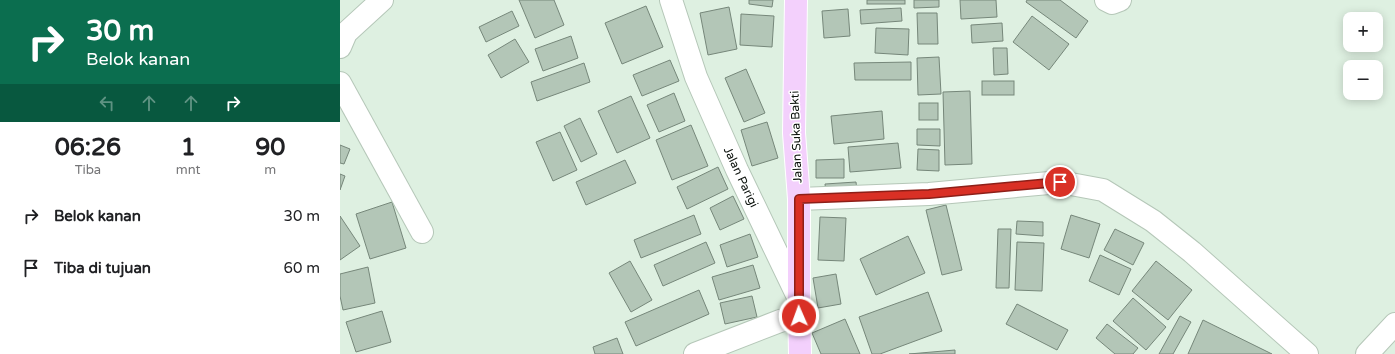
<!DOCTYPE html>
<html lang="id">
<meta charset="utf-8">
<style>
:root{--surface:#fff;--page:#f2f2f2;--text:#202124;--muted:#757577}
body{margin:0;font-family:"Varela Round",sans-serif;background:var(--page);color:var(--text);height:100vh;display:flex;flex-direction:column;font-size:15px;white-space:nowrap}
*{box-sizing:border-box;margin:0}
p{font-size:13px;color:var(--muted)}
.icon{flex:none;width:22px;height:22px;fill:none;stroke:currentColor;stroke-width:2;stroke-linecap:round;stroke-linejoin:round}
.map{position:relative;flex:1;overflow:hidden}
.panel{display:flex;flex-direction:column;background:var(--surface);width:340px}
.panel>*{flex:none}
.hud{background:#0b6e4f;color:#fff;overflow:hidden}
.fabs{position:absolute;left:1003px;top:12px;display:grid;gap:8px}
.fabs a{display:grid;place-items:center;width:40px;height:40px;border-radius:8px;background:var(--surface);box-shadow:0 2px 10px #0003;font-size:20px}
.pin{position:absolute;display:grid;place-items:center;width:34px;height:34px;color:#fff;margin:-17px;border:2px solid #fff;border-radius:50%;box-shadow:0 1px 4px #0007}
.me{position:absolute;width:44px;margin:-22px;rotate:358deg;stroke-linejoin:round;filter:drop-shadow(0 0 3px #0008)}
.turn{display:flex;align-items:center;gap:14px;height:84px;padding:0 20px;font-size:18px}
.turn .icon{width:52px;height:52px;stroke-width:2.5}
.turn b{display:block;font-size:28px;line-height:34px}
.lanes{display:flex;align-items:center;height:38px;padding:0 20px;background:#0003;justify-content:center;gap:20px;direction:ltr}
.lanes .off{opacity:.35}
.eta{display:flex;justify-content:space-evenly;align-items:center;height:68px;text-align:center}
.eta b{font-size:24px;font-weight:700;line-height:28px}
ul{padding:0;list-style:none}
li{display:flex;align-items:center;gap:12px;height:52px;padding:0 20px}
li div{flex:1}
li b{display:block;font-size:15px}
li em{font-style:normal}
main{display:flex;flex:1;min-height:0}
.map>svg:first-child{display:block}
.building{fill:#b3c6b7;stroke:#76877a}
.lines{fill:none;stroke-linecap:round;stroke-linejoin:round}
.minor-casing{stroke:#b5c7b8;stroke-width:24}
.major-casing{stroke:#fff;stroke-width:24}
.minor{stroke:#fff;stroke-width:22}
.major{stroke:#f3d0fc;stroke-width:22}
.route-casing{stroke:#8d1f18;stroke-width:10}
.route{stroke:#d93025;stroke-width:7}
.labels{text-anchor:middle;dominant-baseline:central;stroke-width:3;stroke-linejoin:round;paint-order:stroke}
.street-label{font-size:12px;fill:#0c120d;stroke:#fff}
</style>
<main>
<section class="panel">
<div class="hud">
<div class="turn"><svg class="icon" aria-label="right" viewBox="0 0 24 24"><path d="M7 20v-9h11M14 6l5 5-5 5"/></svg><div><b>30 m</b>Belok kanan</div></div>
<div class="lanes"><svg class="icon off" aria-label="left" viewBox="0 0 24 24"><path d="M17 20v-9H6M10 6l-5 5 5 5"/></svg><svg class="icon off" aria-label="ahead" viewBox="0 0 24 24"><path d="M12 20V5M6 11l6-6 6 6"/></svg><svg class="icon off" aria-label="ahead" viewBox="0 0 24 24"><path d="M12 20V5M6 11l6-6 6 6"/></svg><svg class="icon" aria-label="right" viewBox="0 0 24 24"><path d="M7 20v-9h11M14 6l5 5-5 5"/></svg></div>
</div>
<div class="eta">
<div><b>06:26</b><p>Tiba</p></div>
<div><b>1</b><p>mnt</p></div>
<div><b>90</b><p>m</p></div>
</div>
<ul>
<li><svg class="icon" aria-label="right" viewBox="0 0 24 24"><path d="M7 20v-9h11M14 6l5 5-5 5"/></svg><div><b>Belok kanan</b></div><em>30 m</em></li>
<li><svg class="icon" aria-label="arrive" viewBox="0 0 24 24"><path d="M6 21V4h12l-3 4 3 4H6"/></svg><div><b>Tiba di tujuan</b></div><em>60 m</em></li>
</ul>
</section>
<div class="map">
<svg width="1055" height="354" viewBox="0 0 1055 354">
<rect width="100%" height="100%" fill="#def0e1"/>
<g class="building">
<path d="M179 0H214L224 25 195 38Z"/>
<path d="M409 0H433L432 7 409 4Z"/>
<rect x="527" y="0" width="38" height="4"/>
<path d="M574 0H599V7L574 8Z"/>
<path d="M620 0H656L657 17 621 19Z"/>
<path d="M687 0H720L748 21 736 38 686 2Z"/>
<path d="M306 6 323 47 282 64 265 23Z"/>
<path d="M389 7 397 49 368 55 360 13Z"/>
<path d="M561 8 562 21 521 24 520 10Z"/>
<path d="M508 9 510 36 484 38 482 11Z"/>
<path d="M172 11 179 26 146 42 139 27Z"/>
<path d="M577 13H597L598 44H578Z"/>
<path d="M401 14 434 16 432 47 400 45Z"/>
<path d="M692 16 729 44 709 70 673 42Z"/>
<path d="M662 23 663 41 632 43 631 25Z"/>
<path d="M536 28 569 29 568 55 535 53Z"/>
<path d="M231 36 238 58 203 71 195 49Z"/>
<path d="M175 39 189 62 161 78 148 55Z"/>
<path d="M653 48H667L668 74 654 75Z"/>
<path d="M599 57 601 94 578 95 577 58Z"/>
<path d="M330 60 339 81 302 96 293 75Z"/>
<path d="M571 62V80H515L514 63Z"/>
<path d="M244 63 250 82 197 101 191 82Z"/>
<path d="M406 69 425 113 404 122 385 78Z"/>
<rect x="642" y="81" width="32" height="14"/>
<path d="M630 91 632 164 605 165 603 92Z"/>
<path d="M334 93 345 121 319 132 307 105Z"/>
<path d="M291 96 310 138 277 153 258 111Z"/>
<rect x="579" y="103" width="19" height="17"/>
<path d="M542 111 544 139 494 144 491 116Z"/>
<path d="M240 118 257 154 241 162 224 126Z"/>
<path d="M427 122 438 158 412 166 401 130Z"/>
<path d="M351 125 368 166 332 180 316 140Z"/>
<path d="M577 129H600V146L577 145Z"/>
<path d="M220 132 237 170 213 181 196 142Z"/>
<path d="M558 143 561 168 510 172 508 147Z"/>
<path d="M0 145 10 149 4 164 0 163Z"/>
<path d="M578 149 599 150V171L577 170Z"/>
<path d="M504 159V178H476V160Z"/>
<path d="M285 160 296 183 246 205 236 182Z"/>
<path d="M378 167 388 189 347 209 337 187Z"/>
<path d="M0 174 5 176 0 190Z"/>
<path d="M516 182 517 191 486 194 485 184Z"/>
<path d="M393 196 404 219 380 230 370 208Z"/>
<path d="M52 202 66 248 30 259 16 214Z"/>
<path d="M606 205 622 270 602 275 586 210Z"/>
<path d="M354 215 361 234 301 258 294 240Z"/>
<path d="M731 215 760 224 749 258 721 249Z"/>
<path d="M0 216 20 246 0 260Z"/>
<path d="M480 217 506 218 504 261 478 260Z"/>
<path d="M677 221 703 222V236L676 234Z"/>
<path d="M658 229H671L669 288H656Z"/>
<path d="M775 229 804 243 793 265 764 250Z"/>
<path d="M410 234 418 257 387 267 380 245Z"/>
<path d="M568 236 585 273 536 295 520 259Z"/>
<path d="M366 242 375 263 323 286 314 265Z"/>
<path d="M677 242 704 243 702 291 675 290Z"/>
<path d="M760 255 791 269 779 295 749 281Z"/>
<path d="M290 261 312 300 291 312 269 273Z"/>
<path d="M816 261 852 290 828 320 792 291Z"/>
<path d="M413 265 420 288 379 300 372 277Z"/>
<path d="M28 267 35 303 3 310 0 296V274Z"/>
<path d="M496 274 501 304 478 308 473 278Z"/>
<path d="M359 290 369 314 296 346 285 322Z"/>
<path d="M588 292 602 331 540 354H532L519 317Z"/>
<path d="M412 296 417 317 385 324 380 303Z"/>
<path d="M793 298 826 327 806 350 773 321Z"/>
<path d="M677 304 728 330 717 350 666 324Z"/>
<path d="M42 311 51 342 16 352 6 322Z"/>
<path d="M840 316 851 322 833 354H819Z"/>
<path d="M505 319 520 354H481L472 333Z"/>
<path d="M863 320 932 354H848Z"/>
<path d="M767 324 798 348 793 354H775L756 338Z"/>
<path d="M277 338 283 354H255L253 347Z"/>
<path d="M615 350V354H569Z"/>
</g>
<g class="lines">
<defs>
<g id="minor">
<path d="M331 0 356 77 397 170 459 299"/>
<path d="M766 0 772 3 780 0"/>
<path d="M0 47 6 33 42 0"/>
<path d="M0 83 82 232"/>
<path d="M459 199 589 194 720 182 763 190 813 221 852 252 967 354"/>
<path d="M355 354 440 321 459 316"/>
<path d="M1027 354 1055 324"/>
</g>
<path id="major" d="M456 0 454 133 459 199V299L460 354"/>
</defs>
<use href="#minor" class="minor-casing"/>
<use href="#major" class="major-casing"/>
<use href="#minor" class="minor"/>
<use href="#major" class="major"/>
</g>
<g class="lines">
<defs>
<path id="route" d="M459 316V199L589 194 720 182"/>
</defs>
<use href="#route" class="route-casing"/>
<use href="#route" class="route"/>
</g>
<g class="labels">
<g class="street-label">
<text transform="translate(456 137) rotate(-92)">Jalan Suka Bakti</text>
<text transform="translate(401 177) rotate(65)">Jalan Parigi</text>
</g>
</g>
</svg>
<div class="fabs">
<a>+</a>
<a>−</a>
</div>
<div class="pin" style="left:720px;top:182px;background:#d93025"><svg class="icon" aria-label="arrive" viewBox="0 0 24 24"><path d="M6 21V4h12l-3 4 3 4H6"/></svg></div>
<svg class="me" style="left:459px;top:316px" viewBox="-20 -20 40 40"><circle r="17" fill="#d93025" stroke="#fff" stroke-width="3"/><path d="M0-11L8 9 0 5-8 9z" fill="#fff"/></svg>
</div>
</main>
